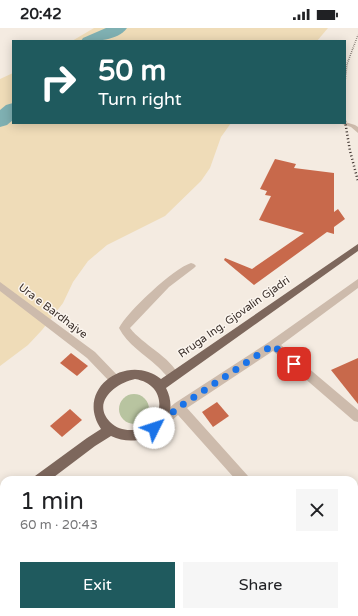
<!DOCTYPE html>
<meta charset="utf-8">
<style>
:root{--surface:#fff;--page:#f6f6f6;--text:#202124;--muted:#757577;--accent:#1f5a5e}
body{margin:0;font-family:"Varela Round",sans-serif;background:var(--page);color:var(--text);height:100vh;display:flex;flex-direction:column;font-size:15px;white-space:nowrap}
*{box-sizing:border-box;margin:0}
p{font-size:13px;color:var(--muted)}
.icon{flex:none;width:22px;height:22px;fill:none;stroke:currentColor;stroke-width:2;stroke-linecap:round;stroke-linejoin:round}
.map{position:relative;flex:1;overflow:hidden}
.panel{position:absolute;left:0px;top:448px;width:358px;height:140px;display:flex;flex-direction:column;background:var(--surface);border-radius:12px 12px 0 0;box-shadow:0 2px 10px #0003}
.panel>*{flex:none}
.banner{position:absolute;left:12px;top:12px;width:334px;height:84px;border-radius:0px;box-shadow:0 2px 10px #0003;background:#1f5a5e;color:#fff;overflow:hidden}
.pin{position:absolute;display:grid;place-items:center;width:34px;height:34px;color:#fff;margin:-17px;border-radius:8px;box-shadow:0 2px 6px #0006}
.me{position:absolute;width:44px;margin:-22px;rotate:49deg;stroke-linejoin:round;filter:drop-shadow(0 0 3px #0008)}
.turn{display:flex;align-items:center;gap:14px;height:84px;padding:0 20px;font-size:18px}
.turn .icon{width:52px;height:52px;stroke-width:2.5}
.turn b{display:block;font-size:28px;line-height:34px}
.round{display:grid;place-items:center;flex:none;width:42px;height:42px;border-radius:0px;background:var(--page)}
.head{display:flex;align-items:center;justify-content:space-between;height:68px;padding:0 20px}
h1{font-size:24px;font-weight:600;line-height:30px}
.action{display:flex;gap:8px;margin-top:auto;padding:8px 20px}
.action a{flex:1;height:46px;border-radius:0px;background:var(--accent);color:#fff;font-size:16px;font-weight:600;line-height:46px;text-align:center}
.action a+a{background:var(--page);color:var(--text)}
.status{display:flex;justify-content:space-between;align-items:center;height:28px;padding:0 20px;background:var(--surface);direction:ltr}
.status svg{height:11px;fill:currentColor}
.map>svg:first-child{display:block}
.green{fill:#b8c4a0}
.sand{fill:#efdcb8}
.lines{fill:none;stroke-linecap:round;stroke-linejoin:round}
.river{fill:#7fb0b2;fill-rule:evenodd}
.building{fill:#c8694b}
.minor{fill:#cdbbac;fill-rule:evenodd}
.major{fill:#7d675c;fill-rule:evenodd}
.rail-far1{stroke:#3b302b;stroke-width:1.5;stroke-dasharray:0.5 1.5;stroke-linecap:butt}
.rail{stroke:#3b302b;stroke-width:2.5;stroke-dasharray:1 2.5;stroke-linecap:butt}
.route{stroke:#1a73e8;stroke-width:7;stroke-dasharray:0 12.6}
.labels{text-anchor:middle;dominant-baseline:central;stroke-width:3;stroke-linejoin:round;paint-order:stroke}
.street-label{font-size:11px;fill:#3b302b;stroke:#fbf5ee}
</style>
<div class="status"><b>20:42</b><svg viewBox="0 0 49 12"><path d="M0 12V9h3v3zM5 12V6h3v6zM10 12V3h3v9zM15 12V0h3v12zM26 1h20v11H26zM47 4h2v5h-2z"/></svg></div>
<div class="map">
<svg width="358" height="588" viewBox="0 0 358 588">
<rect width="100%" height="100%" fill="#f4ebe1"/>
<circle class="green" cx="134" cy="381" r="15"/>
<g class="sand">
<path d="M94 0H328L317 13H72Z"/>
<path d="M13 45V95H231L221 109 210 140 201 153 165 188 107 217 88 233 73 254 63 275 42 302 28 317 0 338V51Z"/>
</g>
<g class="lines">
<g class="river">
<path d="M106 0H127C118 13 95 13 81 13L83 10Z"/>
<path d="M13 75V92L7 97 0 99V82L6 77Z"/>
</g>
</g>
<g class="building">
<path d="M275 131 296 136 294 140 334 145V184L338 181 345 191 334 199V206L327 204 254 257 224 232 225 230 252 241 304 205 259 192 271 168 265 167 267 163 260 161Z"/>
<path d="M71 325 88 338 77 348 60 335Z"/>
<path d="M358 330V376L331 342Z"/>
<path d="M217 374 229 388 213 399 202 384Z"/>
<path d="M70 381 82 392 62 409 50 398Z"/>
</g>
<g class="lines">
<g class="minor">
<path d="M345 94 355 97 358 99V105L351 99 339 95H345Z"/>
<path d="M191 235 194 236 196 238 194 240 169 259 130 300C143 317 171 329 179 348L178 351 174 353C167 350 163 343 157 338 144 326 127 316 119 300 127 284 174 240 191 235Z"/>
<path d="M358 251V260L281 317 358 382V394L354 393 273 323 187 380 248 448 250 452H236L178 387 163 400 159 402 155 400 153 396 155 392 175 375 269 314Z"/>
<path d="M0 254 95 324 119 349 120 352 119 355 115 357 111 355 87 330 0 263Z"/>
<path d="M0 489 4 491V508L0 506Z"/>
<path d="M67 584H84L85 588H68Z"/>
</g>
<g class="major">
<path d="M358 216V223L166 360C184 396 144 424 111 408L95 418 50 452H33L35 448 87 410 101 401C74 361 127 324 161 351ZM135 351C172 357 164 403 130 402 123 402 116 400 110 394 91 374 116 355 135 351Z"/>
<path d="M4 470V485L0 487V472Z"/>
</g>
<g class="rail-far1">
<path d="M345 55 347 36 358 7"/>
<path d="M345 92V94"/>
</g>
<path class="rail" d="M345 93 350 123 358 153"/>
</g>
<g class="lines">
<path class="route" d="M154 400 179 379 273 317 294 336"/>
</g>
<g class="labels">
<g class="street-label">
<text transform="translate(53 283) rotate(37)">Ura e Bardhajve</text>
<text transform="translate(234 289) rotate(-35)">Rruga Ing. Gjovalin Gjadri</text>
</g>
</g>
</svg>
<div class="pin" style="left:294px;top:336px;background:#d93025"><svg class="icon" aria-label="arrive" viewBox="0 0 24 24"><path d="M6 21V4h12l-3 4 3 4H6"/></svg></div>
<svg class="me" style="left:154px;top:400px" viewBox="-20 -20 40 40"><circle r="19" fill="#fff"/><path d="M0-13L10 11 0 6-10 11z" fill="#1a73e8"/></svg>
<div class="banner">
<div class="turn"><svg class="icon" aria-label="right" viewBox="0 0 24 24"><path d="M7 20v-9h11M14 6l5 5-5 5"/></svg><div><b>50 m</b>Turn right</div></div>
</div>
<section class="panel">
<div class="head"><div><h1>1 min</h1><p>60 m · 20:43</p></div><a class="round"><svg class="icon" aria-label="close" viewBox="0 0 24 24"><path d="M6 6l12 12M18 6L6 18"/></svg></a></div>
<div class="action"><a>Exit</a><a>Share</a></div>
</section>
</div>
